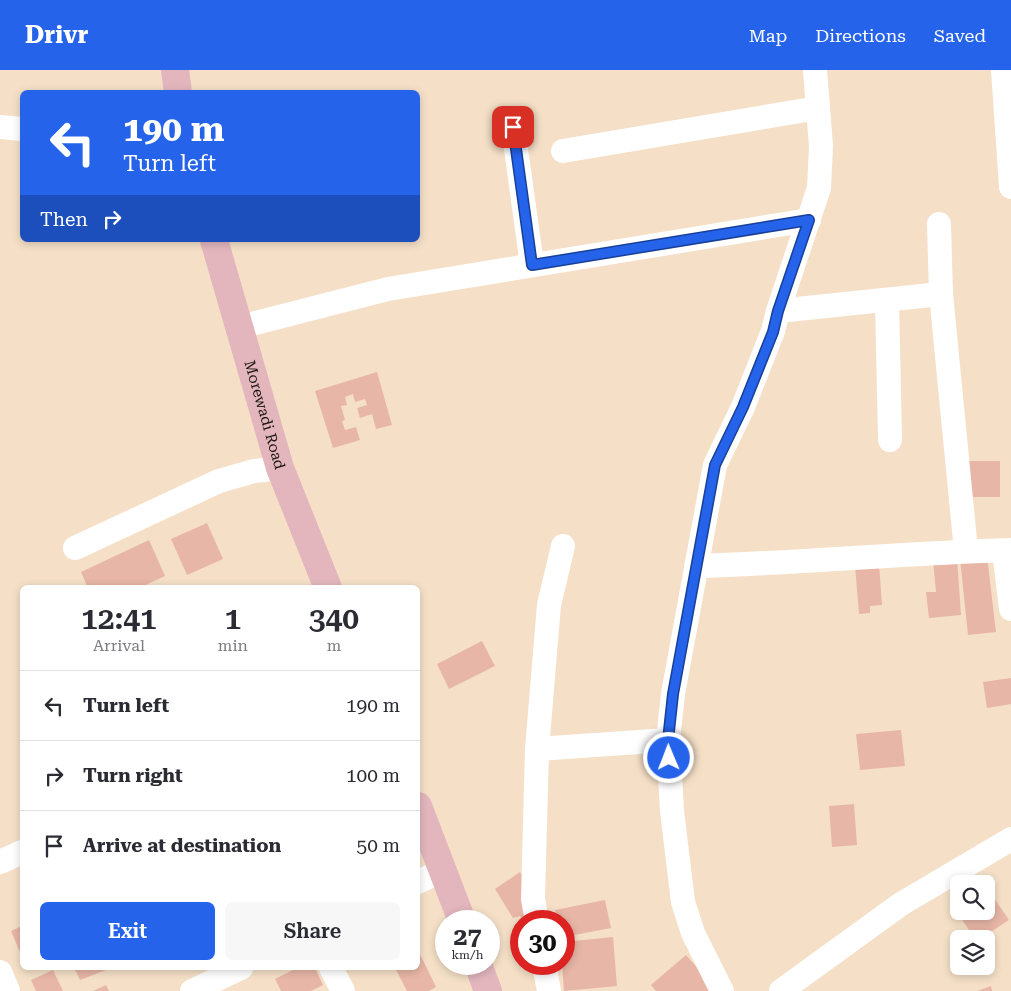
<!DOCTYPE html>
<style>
:root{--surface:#fff;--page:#f7f7f7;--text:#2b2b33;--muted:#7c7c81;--line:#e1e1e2;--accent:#2563eb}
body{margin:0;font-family:"Roboto Serif",serif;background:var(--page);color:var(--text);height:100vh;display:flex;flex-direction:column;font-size:19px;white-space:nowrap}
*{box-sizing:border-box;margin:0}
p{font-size:16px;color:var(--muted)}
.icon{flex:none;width:28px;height:28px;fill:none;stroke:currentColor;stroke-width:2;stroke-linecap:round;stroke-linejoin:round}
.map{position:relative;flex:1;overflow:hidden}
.drawer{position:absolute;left:20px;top:515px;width:400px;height:385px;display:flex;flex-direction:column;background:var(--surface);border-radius:8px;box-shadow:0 2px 8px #0003}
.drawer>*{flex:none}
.top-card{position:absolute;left:20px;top:20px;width:400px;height:152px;border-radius:8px;box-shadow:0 2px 8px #0003;background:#2563eb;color:#fff;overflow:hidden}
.controls{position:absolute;left:950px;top:805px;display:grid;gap:10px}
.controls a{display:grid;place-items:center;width:45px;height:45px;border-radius:8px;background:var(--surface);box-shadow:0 2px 8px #0003;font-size:25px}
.speed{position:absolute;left:435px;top:840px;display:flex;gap:10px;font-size:25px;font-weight:700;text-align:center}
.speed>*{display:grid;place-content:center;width:65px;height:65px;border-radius:50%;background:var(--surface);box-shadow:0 2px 8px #0003;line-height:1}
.speed small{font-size:12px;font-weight:400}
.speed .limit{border:8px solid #d22;background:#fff;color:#111}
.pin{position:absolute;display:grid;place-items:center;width:42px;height:42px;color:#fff;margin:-21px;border-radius:10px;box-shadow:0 2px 8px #0006}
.me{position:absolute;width:55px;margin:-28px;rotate:359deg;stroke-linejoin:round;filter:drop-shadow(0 0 4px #0008)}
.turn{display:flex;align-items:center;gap:18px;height:105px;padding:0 20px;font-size:22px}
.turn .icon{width:65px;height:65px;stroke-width:2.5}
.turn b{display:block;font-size:35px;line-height:42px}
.then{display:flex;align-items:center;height:48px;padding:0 20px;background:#0003;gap:10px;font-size:19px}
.eta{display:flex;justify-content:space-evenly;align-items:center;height:85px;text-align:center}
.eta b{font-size:30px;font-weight:600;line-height:35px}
.action{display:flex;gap:10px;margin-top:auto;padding:10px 20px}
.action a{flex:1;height:58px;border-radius:8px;background:var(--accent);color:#fff;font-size:20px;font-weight:600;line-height:58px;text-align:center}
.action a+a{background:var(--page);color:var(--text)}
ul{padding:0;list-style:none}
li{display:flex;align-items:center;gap:15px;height:70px;padding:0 20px;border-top:1px solid var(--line)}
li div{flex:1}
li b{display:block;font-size:19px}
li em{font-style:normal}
header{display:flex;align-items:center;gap:30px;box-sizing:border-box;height:70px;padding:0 25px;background:var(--accent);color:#fff}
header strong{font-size:24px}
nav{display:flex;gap:28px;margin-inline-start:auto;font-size:18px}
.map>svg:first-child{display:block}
.building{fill:#e7b6a6}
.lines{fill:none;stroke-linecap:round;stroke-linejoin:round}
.minor{stroke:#fff;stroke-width:24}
.major{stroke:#e3b6be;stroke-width:28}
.route-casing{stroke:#184099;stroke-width:12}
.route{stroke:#2563eb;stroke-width:9}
.labels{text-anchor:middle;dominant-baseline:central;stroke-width:4.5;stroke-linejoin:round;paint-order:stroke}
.street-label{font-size:15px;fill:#1d160d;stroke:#f5e0c7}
</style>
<header>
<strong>Drivr</strong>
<nav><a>Map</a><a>Directions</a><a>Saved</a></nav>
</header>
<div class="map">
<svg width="1011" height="921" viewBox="0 0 1011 921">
<rect width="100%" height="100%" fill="#f5e0c7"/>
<g class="building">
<path d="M377 302 392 355 376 359 372 344 360 348 357 338 367 335 365 329 355 332 353 324 345 327 347 335 341 336 345 350 342 351 345 360 356 357 360 370 333 378 315 321Z"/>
<rect x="964" y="391" width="36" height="36"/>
<path d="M207 453 223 489 187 505 171 469Z"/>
<path d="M149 470 165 506 139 518H88L81 502Z"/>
<path d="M987 486 996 562 968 565 960 489Z"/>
<path d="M957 488 961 545 929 548 926 522H936L933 490Z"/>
<path d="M879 494 882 535 870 536V543L859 544 855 496Z"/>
<path d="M482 571 495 596 449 619 437 594Z"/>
<path d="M1011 608V634L987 638 983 612Z"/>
<path d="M901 660 905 696 860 700 856 664Z"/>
<path d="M854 734 857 775 832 777 829 736Z"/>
<path d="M520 802 530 817 535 851H523L520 846 513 848 495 819Z"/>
<path d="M989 821 1009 850 980 869H975L957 842 986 841V823Z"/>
<path d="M605 830 611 858 564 867V851H557L555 840Z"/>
<path d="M22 856V887L11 861Z"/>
<path d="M613 867 617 916 564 921 562 894H564V872Z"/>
<path d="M418 880 436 917 429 921H407L395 898H418Z"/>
<path d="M686 885 716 919 713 921H656L651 915Z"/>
<path d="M74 898H105L106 900 80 910Z"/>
<path d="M297 898H315L323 915 311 921H281L275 909Z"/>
<path d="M53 900 63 921H36L31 910Z"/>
<path d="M106 915 109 921H93Z"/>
<path d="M991 916 992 921H977Z"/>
</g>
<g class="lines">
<g class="minor">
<path d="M1003 0 1011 117"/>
<path d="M0 57 22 59"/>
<path d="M513 57 532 195"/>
<path d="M563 81 818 38"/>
<path d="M941 224 966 481"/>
<path d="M887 230 890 370"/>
<path d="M778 241 941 224 939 154"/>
<path d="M240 257 388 219 809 150"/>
<path d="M75 478 219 411 254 401 280 398"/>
<path d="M1004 481 1011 539"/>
<path d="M696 496C801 493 906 483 1011 480"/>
<path d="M537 679 668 670"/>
<path d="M0 792 22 782"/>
<path d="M418 812 443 800"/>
<path d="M537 851 533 829 537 679 549 535 563 476"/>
<path d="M544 894 549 921"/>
<path d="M331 898 343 921"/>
<path d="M0 902 8 921"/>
<path d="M192 921 241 898"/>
<path d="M722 921 693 863 683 832 672 741 668 670 673 624 715 395 743 337 773 261 778 241 819 118 821 76 815 0"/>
<path d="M781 921 901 834 1011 769"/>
</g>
<g class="major">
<path d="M175 0 178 22"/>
<path id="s1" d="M214 170 280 398 328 518"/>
<path d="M418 736 462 851"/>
<path d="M478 894 488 921"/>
</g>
</g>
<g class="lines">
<defs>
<path id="route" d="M513 57 532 195 809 150 778 241 773 262 743 337 715 395 673 624 668 670 669 688"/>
</defs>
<use href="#route" class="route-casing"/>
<use href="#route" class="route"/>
</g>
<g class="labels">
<g class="street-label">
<text stroke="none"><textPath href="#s1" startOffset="182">Morewadi Road</textPath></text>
</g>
</g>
</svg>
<div class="controls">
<a><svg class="icon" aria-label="search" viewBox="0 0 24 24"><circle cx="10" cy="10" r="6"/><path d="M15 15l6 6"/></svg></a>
<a><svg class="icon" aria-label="layers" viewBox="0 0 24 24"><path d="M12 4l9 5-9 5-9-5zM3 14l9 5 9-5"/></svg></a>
</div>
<div class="speed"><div>27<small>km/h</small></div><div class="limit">30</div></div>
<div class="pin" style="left:513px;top:57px;background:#d93025"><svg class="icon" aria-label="arrive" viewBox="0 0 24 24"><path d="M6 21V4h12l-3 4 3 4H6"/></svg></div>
<svg class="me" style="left:669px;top:688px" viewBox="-20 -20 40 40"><circle r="17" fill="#2563eb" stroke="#fff" stroke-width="3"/><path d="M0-11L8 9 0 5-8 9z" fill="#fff"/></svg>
<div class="top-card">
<div class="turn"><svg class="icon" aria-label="left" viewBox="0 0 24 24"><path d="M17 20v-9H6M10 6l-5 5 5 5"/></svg><div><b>190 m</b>Turn left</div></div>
<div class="then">Then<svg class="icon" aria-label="right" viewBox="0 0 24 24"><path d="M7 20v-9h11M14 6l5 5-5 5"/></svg></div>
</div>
<section class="drawer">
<div class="eta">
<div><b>12:41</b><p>Arrival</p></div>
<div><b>1</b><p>min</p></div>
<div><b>340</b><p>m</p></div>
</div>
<ul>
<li><svg class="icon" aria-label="left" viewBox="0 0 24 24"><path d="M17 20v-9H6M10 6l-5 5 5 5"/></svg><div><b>Turn left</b></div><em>190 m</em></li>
<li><svg class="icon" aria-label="right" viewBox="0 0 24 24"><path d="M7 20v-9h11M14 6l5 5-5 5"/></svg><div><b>Turn right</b></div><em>100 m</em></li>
<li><svg class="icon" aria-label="arrive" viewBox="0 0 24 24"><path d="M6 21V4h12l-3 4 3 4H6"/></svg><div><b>Arrive at destination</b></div><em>50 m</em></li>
</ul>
<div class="action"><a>Exit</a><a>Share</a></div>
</section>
</div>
